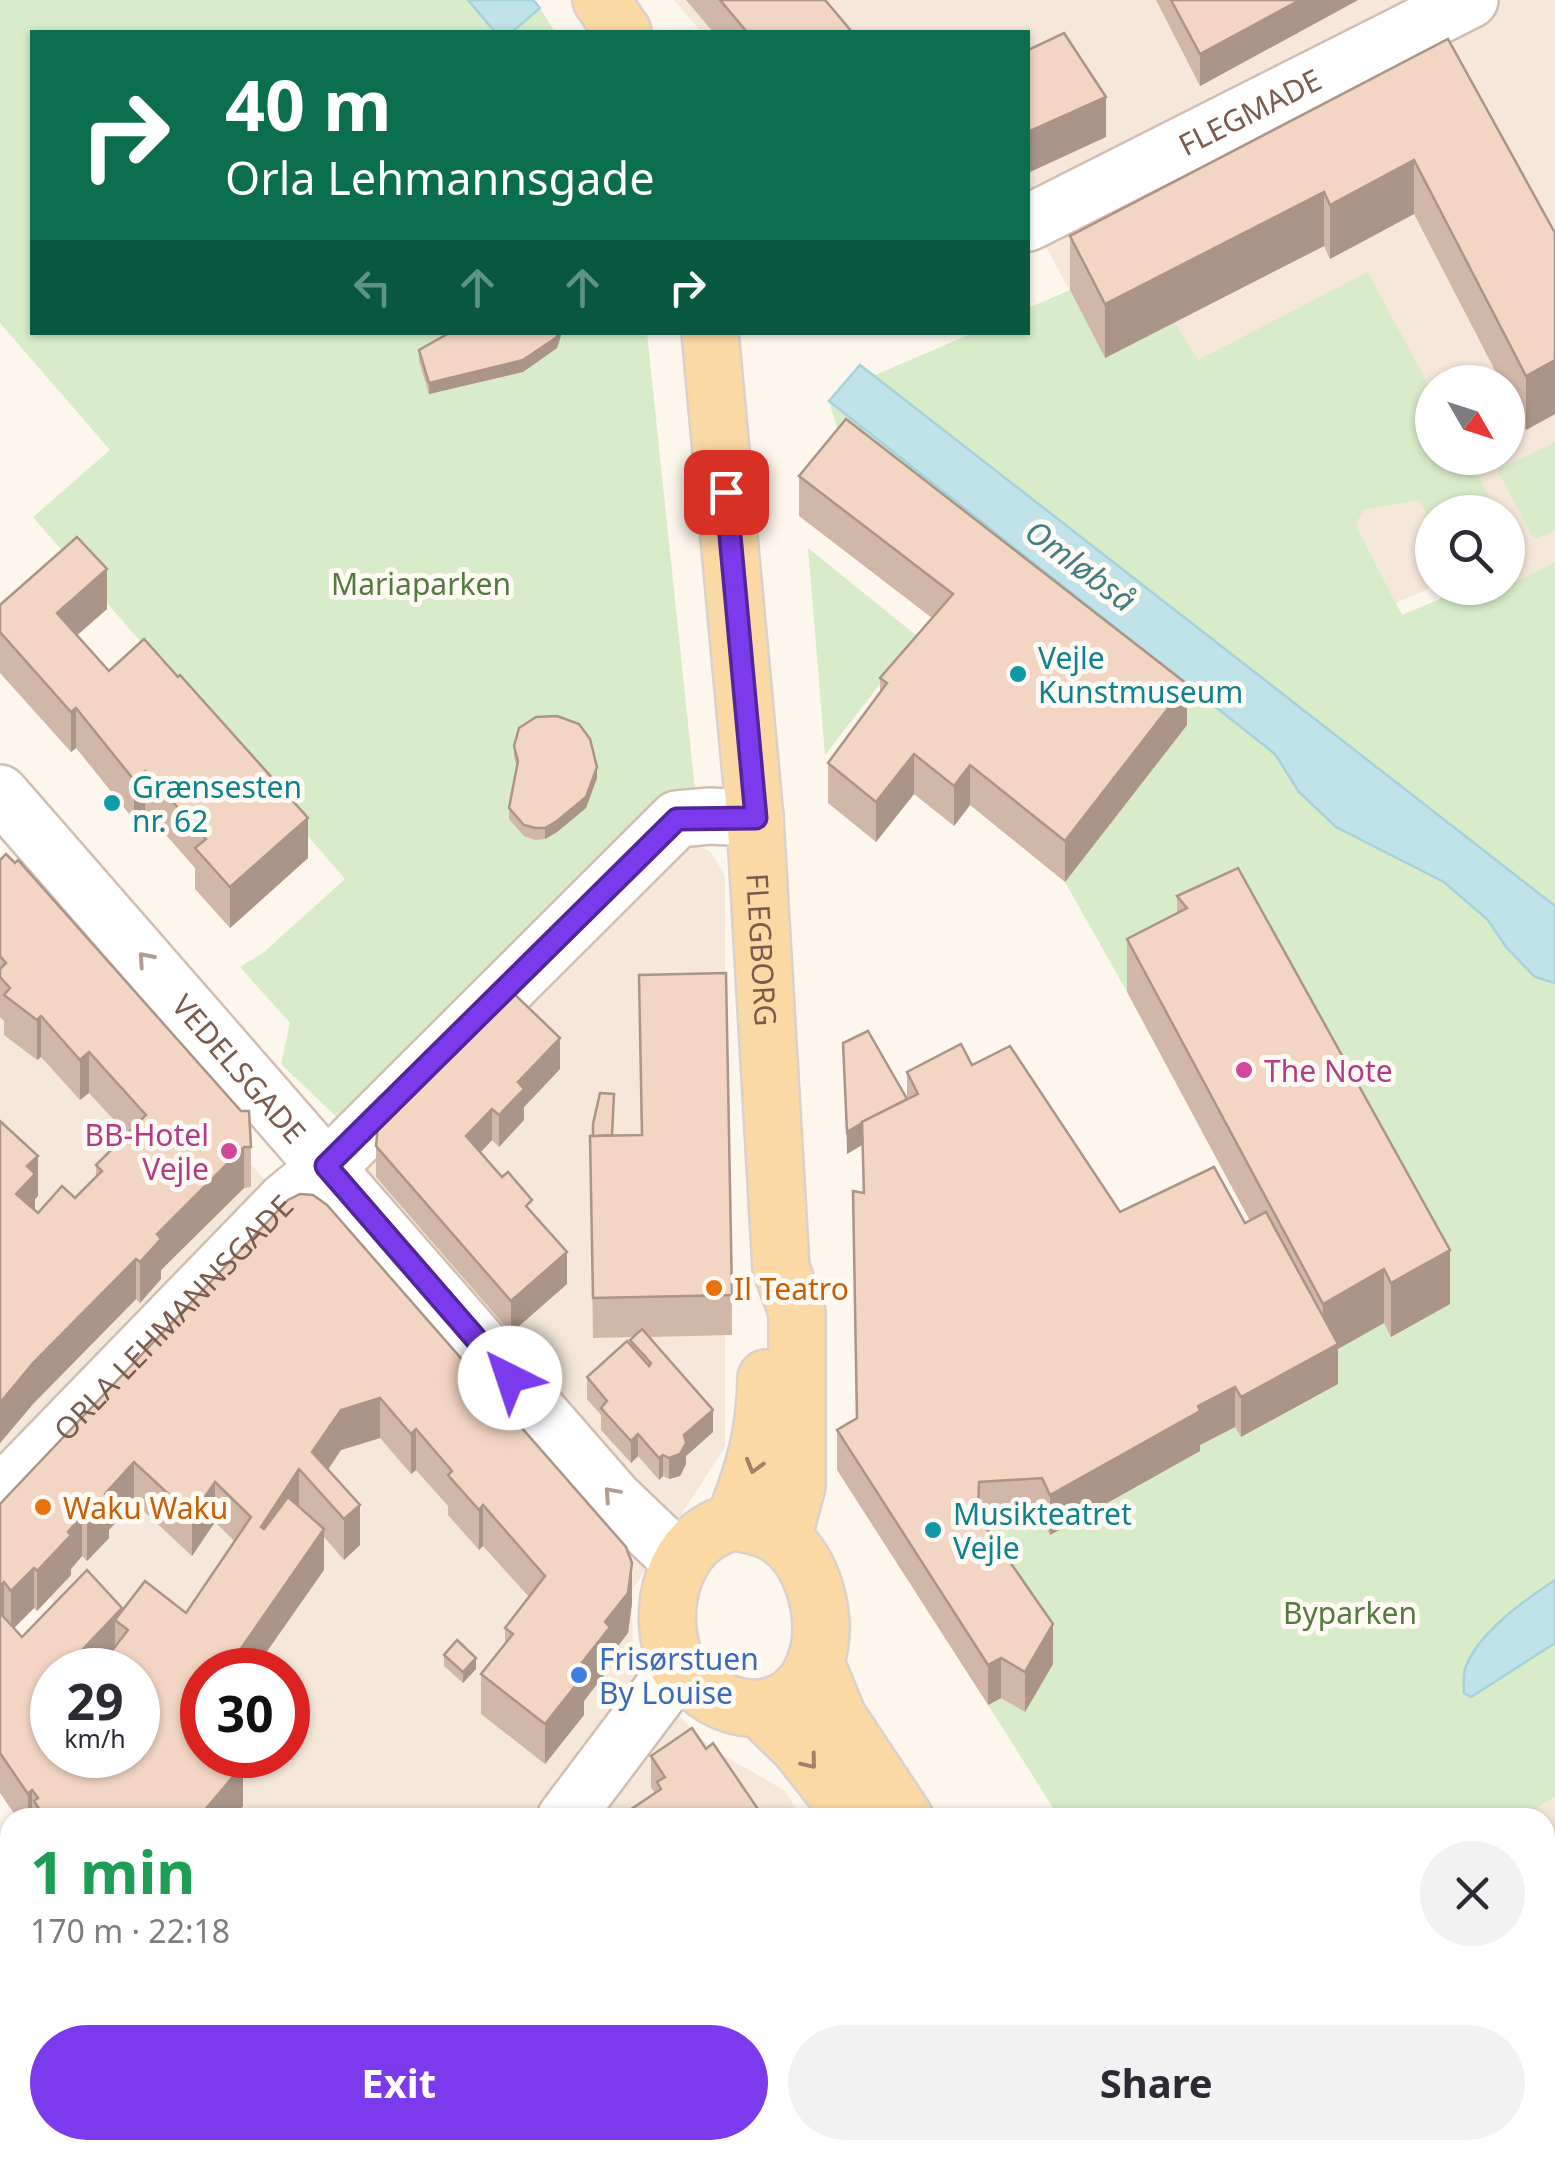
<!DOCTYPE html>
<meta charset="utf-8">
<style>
:root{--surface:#fff;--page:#f2f2f3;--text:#2b2b33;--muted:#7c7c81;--accent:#7c3aed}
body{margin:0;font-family:"Noto Sans",sans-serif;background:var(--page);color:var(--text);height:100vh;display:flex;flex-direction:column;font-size:38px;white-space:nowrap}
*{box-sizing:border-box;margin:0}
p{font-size:32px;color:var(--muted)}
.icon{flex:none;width:55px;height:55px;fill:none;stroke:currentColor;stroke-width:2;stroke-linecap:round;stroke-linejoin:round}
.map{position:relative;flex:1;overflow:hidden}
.panel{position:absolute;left:0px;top:1808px;width:1555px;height:352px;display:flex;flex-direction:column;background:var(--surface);border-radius:30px 30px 0 0;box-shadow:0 2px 8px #0004}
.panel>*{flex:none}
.hud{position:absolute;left:30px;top:30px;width:1000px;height:305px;border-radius:0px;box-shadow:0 2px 8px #0004;background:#0b6e4f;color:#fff;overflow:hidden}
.needle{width:65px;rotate:129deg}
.buttons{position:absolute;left:1415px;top:365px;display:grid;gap:20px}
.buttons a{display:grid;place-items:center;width:110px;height:110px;border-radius:50%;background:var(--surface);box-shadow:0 2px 8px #0004;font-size:50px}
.speed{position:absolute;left:30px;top:1648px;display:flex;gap:20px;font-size:50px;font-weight:700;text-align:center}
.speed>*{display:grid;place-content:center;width:130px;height:130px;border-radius:50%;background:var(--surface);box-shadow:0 2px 8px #0004;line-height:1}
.speed small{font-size:25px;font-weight:400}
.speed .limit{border:15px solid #d22;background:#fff;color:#111}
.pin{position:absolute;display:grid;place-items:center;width:85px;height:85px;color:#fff;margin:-42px;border-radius:20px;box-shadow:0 5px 15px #0006}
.me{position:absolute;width:110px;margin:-55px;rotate:319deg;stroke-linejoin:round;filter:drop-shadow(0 0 8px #0008)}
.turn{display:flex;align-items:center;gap:35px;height:210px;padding:0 30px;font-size:45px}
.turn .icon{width:130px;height:130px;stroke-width:2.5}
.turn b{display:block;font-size:70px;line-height:85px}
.lanes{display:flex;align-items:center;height:95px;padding:0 30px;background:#0003;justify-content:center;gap:50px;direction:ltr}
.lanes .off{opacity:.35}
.round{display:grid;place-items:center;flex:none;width:105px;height:105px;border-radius:52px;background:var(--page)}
.summary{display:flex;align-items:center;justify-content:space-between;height:170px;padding:0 30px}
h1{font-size:60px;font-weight:700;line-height:75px;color:#1e9e55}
.cta{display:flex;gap:20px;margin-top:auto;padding:20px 30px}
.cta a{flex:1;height:115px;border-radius:60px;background:var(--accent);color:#fff;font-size:40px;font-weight:700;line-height:115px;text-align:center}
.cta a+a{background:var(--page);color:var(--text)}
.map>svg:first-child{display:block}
.residential{fill:#f5e8da;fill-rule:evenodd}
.commercial{fill:#fde8e0}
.green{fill:#d8ecc9}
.water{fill:#bfe3e8;stroke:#a5d3da;stroke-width:2.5}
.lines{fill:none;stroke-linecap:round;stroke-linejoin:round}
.minor-casing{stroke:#d1beb0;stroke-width:60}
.major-casing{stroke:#dad1cd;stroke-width:60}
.minor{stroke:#fff;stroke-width:55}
.major{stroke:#fbd9a5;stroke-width:55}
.wall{fill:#d1b7a8;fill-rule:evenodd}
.shaded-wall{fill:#aa9588}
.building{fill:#f3d5c3;stroke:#aa9588;stroke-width:2.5}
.oneway{stroke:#af9d94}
.oneway2{stroke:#a18267}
.route-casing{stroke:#51269a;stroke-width:25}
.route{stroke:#7c3aed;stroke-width:18}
.culture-dot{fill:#0f9aa8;stroke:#fffaf3;stroke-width:4}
.hotel-dot{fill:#d1479c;stroke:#fffaf3;stroke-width:4}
.food-dot{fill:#e8710a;stroke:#fffaf3;stroke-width:4}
.shop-dot{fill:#3f7fe0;stroke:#fffaf3;stroke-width:4}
.labels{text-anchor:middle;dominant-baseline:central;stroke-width:10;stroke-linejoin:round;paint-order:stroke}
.street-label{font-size:30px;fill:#7a5c4d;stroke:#fffaf3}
.park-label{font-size:30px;fill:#537a41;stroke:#fffaf3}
.culture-label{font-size:30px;fill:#0d838f;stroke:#fffaf3;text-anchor:start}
.hotel-label{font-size:30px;fill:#b23c85;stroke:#fffaf3;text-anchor:start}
.food-label{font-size:30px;fill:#c56008;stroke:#fffaf3;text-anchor:start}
.shop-label{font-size:30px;fill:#366cbe;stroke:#fffaf3;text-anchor:start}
.water-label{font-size:32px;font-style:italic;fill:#437c86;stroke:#fffaf3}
</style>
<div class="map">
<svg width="1555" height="2158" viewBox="0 0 1555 2158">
<rect width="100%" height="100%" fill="#fdf6ec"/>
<g class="residential">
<path d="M674 0H1555V562L1508 586V512H1432V587L1396 603 1356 525 1105 358 1028 212V32H701ZM1432 382H1508V458H1432Z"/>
<path d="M691 843 710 851 725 875V1447L631 1592 634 1670 712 1749 784 1790 802 1817H207L138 1670H102L0 1528V891L305 1223ZM202 1670H288V1755H202Z"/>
<path d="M1555 1798V2158H1141L1136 2150H1545V1818L1523 1817Z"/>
<path d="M445 2150H801L780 2158H451Z"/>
</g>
<path class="commercial" d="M801 2150H1020L1025 2158H780Z"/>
<g class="green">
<path d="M0 0H468L495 32H32V332L647 333 695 790 661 802 349 1129 281 1064 290 1023 240 967 264 952 345 879 33 517 110 450 0 323Z"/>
<path d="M540 8 555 32H512Z"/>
<path d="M1368 272 1432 392V458H1468L1498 512H1432V524L1419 500 1363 510 1356 525 1402 615 1459 591 1479 600 1555 562V1797L1523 1817H1059L988 1705 979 1522 1042 1519 1235 1427 1242 1437 1337 1385 1323 1357 1384 1323 1392 1337 1450 1304 1187 962 1127 992 1065 882 1186 724 846 459 829 401 860 365 875 375 973 333 1028 332V308L1070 290 1105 357 1174 322 1198 360Z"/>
<path d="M1555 442V531L1534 539 1497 470Z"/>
<path d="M808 548 917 636 825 755Z"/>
<path d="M1308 2150H1376L1374 2158H1313Z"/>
<path d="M1391 2150H1448L1452 2158H1389Z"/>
</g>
<g class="water">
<path d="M468 0H533L540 8 512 32H495Z"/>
<path d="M860 365 1555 906V983L1535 977 1506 947 1488 920 1444 882 1336 827 1299 792 1275 754 829 401Z"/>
<path d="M1555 1580V1643L1471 1697 1464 1693C1464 1685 1463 1676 1465 1669 1477 1633 1525 1600 1555 1580Z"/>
</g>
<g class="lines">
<defs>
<g id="minor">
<path id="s1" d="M1028 223 1470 0"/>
<path id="s2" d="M0 793 615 1499 681 1562"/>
<path id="s3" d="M0 1495 286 1200 338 1157 677 819 710 816 755 818"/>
<path d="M565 1818 678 1668"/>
<path d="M0 1867 10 1883"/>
<path d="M142 2150 144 2158"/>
</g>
<g id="major">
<path d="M601 0 623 32"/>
<path id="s4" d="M710 332 755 818 781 1268 797 1312V1486L783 1538"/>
<path d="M734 1522C751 1525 770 1528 784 1540 815 1565 829 1622 816 1660 798 1716 739 1721 699 1686 692 1680 681 1673 677 1665 654 1612 672 1536 734 1522Z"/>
<path d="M734 1522C754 1470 765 1435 766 1378"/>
<path d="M816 1663 838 1717 905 1818"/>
<path d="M761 1710 798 1746 855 1818"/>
<path d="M1073 2150 1079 2158"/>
</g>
</defs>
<use href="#minor" class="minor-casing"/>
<use href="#major" class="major-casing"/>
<use href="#minor" class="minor"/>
<use href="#major" class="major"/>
</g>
<g class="wall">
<path d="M686 0H825L852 32H713Z"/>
<path d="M1156 0H1358L1200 86Z"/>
<path d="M1448 39 1555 233V414L1526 430 1508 394V382H1501L1414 214 1330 259 1324 246 1105 358 1070 290V236Z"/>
<path d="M451 332H562L557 348 523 372 429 394 419 361V350Z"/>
<path d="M799 476 1187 725 1065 882 970 805 954 826 914 794 876 842 828 803V763L880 692V678L932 618 799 516Z"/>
<path d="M0 605 107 609 77 635 109 671 308 858 230 928 195 889V868L145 811 134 820 76 748 71 752 0 673Z"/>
<path d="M514 746 597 778 586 808 557 832 545 839 535 840 524 836 509 819V808L517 767 514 757Z"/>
<path d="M0 860 251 1147V1187L244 1188 161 1270V1279L140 1303 136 1299 33 1404 0 1443V1121L38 1196 35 1199V1211L38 1213 75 1198 96 1178V1165L127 1134 89 1093 80 1100 41 1057 37 1060 4 1035V1021L0 1017Z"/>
<path d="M1238 868 1450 1304 1391 1337 1384 1323 1338 1349V1384L1241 1437 1235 1427 1200 1445V1451L1050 1535 1042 1519 982 1522 1053 1664 1025 1712 1001 1698 988 1705 837 1470V1430L856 1418 853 1191 863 1193 862 1145 847 1154 843 1043 907 1099V1072L972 1065 1120 1212 1245 1223 1250 1221 1127 992V939L1177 913V896Z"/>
<path d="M639 975 732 1295V1335L650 1337 713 1432 686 1456V1464L680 1476 669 1479 663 1476 659 1480 638 1456 631 1463 601 1430V1415L587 1399V1377L630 1345V1340L633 1337 593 1338 590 1136 641 1135Z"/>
<path d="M560 1069 524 1107V1120L499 1147 492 1140 480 1153 532 1213 567 1284 511 1333 376 1177V1146Z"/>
<path d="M288 1200 632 1603 628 1633 610 1656V1667L584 1701V1715L545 1764 481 1714V1674L505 1644V1628L529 1597 483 1546 479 1550 448 1515V1506L416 1470 411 1474 380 1438 341 1450 328 1470 360 1545 344 1560 324 1537V1570L202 1670V1755L243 1806 233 1818H17L0 1793V1504ZM134 1502 192 1556 215 1522 234 1541 186 1613 122 1608 22 1637 14 1628 34 1608 37 1611 71 1575V1569L82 1556 87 1561 109 1538V1530Z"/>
<path d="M444 1655 476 1669 463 1683 444 1666Z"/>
<path d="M706 1749 764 1818H630V1810L655 1793 651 1788V1756Z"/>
<path d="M10 2042V2150L0 2158V2043Z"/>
<path d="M439 2150H548L553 2158H439Z"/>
<path d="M653 2150H765L766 2158H625L638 2156Z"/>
<path d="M1131 2150H1251L1256 2158H1136Z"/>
<path d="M1487 2150H1529V2158H1491Z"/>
</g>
<g class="shaded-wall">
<path d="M1300 0H1358L1200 86V54Z"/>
<path d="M1106 97V137L1028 173V132Z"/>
<path d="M1414 160V214L1330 259V205Z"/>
<path d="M1324 192V246L1105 358V304Z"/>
<path d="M558 332H562L557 348 523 372 429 394V383Z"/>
<path d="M1555 360V414L1526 430V376Z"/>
<path d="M107 569V609L57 653V613Z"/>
<path d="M1187 684V725L1065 882V841Z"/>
<path d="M76 708V748L71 752V712Z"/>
<path d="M914 754V794L876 842V802Z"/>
<path d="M970 765V805L954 826V786Z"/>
<path d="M597 767V778L586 808 557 832 545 839V828Z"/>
<path d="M145 771V811L134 820V780Z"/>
<path d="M308 818V858L230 928V887Z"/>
<path d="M41 1016V1057L37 1060V1020Z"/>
<path d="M560 1038V1069L524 1107V1120L499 1147V1115L518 1082Z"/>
<path d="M89 1052V1093L80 1100V1060Z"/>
<path d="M492 1109V1140L466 1168V1136Z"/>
<path d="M862 1124V1145L847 1154V1132Z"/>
<path d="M244 1147V1188L161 1270V1279L140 1303V1262L157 1234Z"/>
<path d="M38 1156V1196L35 1199V1215L16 1194 27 1166Z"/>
<path d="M1450 1250V1304L1391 1337V1283Z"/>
<path d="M567 1252V1284L511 1333V1301Z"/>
<path d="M136 1259V1299L33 1404 0 1443V1403L33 1363Z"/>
<path d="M1384 1269V1323L1338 1349V1384L1241 1437V1397L1323 1352V1304Z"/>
<path d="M1235 1387V1427L1200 1445V1451L1050 1535V1495L1198 1406Z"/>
<path d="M380 1398V1438L341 1450 316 1487 312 1452 341 1410Z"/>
<path d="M713 1410V1432L686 1456V1464L680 1476 669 1479V1458L684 1435Z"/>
<path d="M416 1429V1470L411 1474V1434Z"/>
<path d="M638 1434V1456L631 1463V1441Z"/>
<path d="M663 1455V1476L659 1480V1458Z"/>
<path d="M134 1462V1502L109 1530V1538L87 1561V1521L105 1494Z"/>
<path d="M299 1469V1509L261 1568V1527Z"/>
<path d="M215 1482V1522L192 1556V1516Z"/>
<path d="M360 1505V1545L344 1560V1519Z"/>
<path d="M483 1505V1546L479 1550V1510Z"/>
<path d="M82 1516V1556L71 1569V1575L37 1611V1571Z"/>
<path d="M324 1529V1570L254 1670H226Z"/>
<path d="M632 1563V1603L628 1633 610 1656V1667L584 1701V1715L545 1764V1724L605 1622Z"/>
<path d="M34 1568V1608L11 1631V1591Z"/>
<path d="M4 1582V1623L0 1627V1586Z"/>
<path d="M122 1608V1626L115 1620V1656L102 1670H63Z"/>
<path d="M1053 1624V1664L1025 1712V1672Z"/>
<path d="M476 1658V1669L463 1683V1672Z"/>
<path d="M1001 1658V1698L988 1705V1665Z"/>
<path d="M243 1765V1806L233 1818H198Z"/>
<path d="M32 1790V1818H28V1794Z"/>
<path d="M10 1993V2033L0 2037V1997Z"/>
<path d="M351 2150H389L382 2158H340Z"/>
<path d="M1525 2150H1529V2158H1510Z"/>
<path d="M766 2151V2158H749Z"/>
</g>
<g class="building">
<path d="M720 0H825L852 32H747Z"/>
<path d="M1171 0H1300L1200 54Z"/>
<path d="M1064 33 1106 97 1028 132V50Z"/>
<path d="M1448 39 1555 233V360L1526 376 1414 160 1330 205 1324 192 1105 304 1070 236Z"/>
<path d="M451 332H558L557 337 523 360 429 383 419 350Z"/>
<path d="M846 419 1187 684 1065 841 970 765 954 786 914 754 876 802 828 763 887 683 880 678 953 594 799 476Z"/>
<path d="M77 537 107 569 57 613 109 671 144 639 178 677 180 675 308 818 230 887 195 848 206 839 145 771 134 780 76 708 71 712 0 632V605Z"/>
<path d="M557 716 579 724 590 739 597 767 586 797 557 821 545 828H535L524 825 509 808 518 761 514 746 519 728 536 717Z"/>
<path d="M6 854 15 863 18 860 241 1111H249L251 1147H244L157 1234 161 1239 140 1262 136 1259 33 1363 0 1403V1121L38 1156 27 1166 35 1174 16 1194 38 1213 62 1186 75 1198 102 1171 96 1165 146 1115 89 1052 80 1060 41 1016 37 1020 4 995 10 988 0 977V969L6 963 0 956V860Z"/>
<path d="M1238 868 1450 1250 1391 1283 1384 1269 1323 1304 1127 939 1187 908 1177 896Z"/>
<path d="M726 973 732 1295 593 1298 590 1136 642 1135 639 975Z"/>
<path d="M506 986 560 1038 518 1082 524 1089 499 1115 492 1109 466 1136 502 1177 508 1172 532 1200 526 1206 567 1252 511 1301 376 1146 378 1124Z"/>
<path d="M868 1031 907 1099 862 1122V1123L847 1132 843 1043Z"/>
<path d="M961 1044 972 1065 1010 1046 1120 1212 1214 1167 1245 1223 1266 1212 1338 1344 1241 1397 1235 1387 1198 1406 1200 1411 1050 1495 1042 1478 979 1482 978 1516 1053 1624 1025 1672 1001 1658 988 1665 837 1430 857 1418 853 1191 864 1193 862 1122 918 1094 907 1072Z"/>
<path d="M600 1093 614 1094 612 1135 593 1136V1124Z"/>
<path d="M300 1194 313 1195 327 1205 626 1547 632 1563 628 1593 605 1622 610 1627 577 1669 584 1675 545 1724 481 1674 513 1634 505 1628 545 1576 483 1505 479 1510 448 1475 452 1471 416 1429 411 1434 380 1398 341 1410 312 1452 360 1505 344 1519 299 1469 261 1527 264 1529 288 1497 324 1529 226 1670H202V1704L201 1707 202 1708V1755H231L243 1765 198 1818H45L34 1801 38 1798 32 1790 28 1794 0 1753V1613L22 1637 87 1570 122 1608 63 1670H52V1755H138V1670H97L128 1630 115 1620 145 1581 186 1613 251 1517 215 1482 192 1516 134 1462 105 1494 109 1498 87 1521 82 1516 68 1532 71 1535 37 1571 34 1568 11 1591 4 1582 0 1586V1504L288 1200Z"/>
<path d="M642 1329 713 1410 684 1435 686 1443 680 1454 669 1458 663 1455 659 1458 638 1434 631 1441 601 1408 607 1401 587 1377 627 1341 649 1366 651 1363 630 1340Z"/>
<path d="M457 1640 476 1658 463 1672 444 1655Z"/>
<path d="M692 1728 706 1749 713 1743 764 1818H634L630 1810 661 1789 657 1782 665 1777 651 1756Z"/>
<path d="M774 1810 778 1818H765Z"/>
<path d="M0 1882 10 1897V1993L0 1997Z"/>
<path d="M10 2042V2095L0 2097V2043Z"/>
<path d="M10 2109V2150H115L117 2158H0V2113Z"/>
<path d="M239 2150H351L340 2158H228Z"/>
<path d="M459 2150H548L553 2158H464Z"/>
<path d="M653 2150H666L669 2158H625L637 2153 638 2156Z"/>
<path d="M676 2150H765L766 2151 749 2158H681Z"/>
<path d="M1150 2150H1251L1256 2158H1155Z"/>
<path d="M1493 2150H1525L1510 2158H1498Z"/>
</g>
<defs><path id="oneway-chevron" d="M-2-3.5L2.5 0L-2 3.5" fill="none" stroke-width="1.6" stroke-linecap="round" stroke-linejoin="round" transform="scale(2.5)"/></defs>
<g class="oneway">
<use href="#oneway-chevron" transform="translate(145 959) rotate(-131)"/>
<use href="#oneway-chevron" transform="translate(611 1494) rotate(-132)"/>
</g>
<g class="oneway2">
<use href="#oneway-chevron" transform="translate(754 1466) rotate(106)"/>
<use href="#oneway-chevron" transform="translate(810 1762) rotate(51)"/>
</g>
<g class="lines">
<defs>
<path id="route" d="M510 1378 326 1166 677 819 756 818 726 492"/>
</defs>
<use href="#route" class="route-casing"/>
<use href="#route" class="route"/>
</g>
<g class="culture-dot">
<circle cx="1018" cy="674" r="10"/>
<circle cx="112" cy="803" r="10"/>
<circle cx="933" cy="1530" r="10"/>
</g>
<g class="hotel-dot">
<circle cx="1244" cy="1070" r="10"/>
<circle cx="229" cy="1151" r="10"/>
</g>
<g class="food-dot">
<circle cx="714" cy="1288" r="10"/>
<circle cx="43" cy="1507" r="10"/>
</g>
<circle class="shop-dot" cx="579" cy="1675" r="10"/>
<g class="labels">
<g class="street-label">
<text stroke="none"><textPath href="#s1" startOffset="248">FLEGMADE</textPath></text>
<text stroke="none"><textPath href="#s4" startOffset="620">FLEGBORG</textPath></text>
<text stroke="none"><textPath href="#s2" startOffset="365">VEDELSGADE</textPath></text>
<text stroke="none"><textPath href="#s3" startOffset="248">ORLA LEHMANNSGADE</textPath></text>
</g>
<g class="park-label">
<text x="421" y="583">Mariaparken</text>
<text x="1350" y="1612">Byparken</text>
</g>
<g class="culture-label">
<text x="1038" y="657">Vejle<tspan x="1038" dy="34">Kunstmuseum</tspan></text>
<text x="132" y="786">Grænsesten<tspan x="132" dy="34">nr. 62</tspan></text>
<text x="953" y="1513">Musikteatret<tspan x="953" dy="34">Vejle</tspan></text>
</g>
<g class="hotel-label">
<text x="1264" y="1070">The Note</text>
<text x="209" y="1134" text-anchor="end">BB-Hotel<tspan x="209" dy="34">Vejle</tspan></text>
</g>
<g class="food-label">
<text x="734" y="1288">Il Teatro</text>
<text x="63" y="1507">Waku Waku</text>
</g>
<g class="shop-label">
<text x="599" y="1658">Frisørstuen<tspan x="599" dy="34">By Louise</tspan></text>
</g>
<g class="water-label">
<text transform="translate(1081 565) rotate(37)">Omløbså</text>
</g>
</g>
</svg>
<div class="buttons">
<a><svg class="needle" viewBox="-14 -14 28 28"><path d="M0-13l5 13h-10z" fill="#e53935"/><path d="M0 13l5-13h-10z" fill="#7c7c81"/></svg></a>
<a><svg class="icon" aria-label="search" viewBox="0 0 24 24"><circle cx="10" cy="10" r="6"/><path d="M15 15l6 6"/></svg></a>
</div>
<div class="speed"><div>29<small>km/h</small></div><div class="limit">30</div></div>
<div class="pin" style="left:726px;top:492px;background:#d93025"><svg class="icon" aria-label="arrive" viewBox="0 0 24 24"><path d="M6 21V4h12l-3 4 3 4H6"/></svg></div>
<svg class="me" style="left:510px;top:1378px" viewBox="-20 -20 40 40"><circle r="19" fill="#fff"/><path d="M0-13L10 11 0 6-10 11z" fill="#7c3aed"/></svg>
<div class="hud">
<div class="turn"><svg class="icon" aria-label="right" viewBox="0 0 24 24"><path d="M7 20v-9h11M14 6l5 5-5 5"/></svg><div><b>40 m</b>Orla Lehmannsgade</div></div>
<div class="lanes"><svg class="icon off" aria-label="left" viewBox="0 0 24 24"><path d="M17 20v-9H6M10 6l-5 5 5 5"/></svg><svg class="icon off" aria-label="ahead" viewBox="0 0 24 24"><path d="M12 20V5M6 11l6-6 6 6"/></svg><svg class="icon off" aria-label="ahead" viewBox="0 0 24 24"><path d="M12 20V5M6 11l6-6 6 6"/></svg><svg class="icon" aria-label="right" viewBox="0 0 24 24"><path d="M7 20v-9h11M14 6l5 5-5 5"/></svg></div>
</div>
<section class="panel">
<div class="summary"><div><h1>1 min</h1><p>170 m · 22:18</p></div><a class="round"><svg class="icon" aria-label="close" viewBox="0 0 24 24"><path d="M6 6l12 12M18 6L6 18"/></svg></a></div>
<div class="cta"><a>Exit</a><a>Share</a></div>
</section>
</div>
